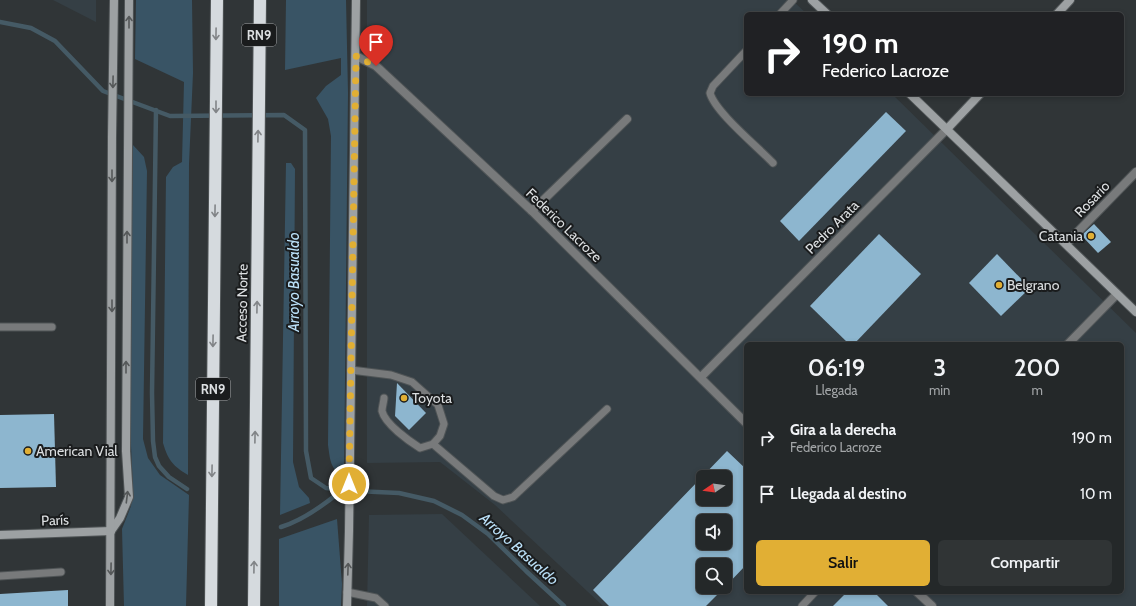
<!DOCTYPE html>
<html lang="es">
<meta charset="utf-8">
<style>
:root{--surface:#242829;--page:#303435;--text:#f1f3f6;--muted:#a3a6a8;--line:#414446;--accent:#e1af34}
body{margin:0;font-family:Cabin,sans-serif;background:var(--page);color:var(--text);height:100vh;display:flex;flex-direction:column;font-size:15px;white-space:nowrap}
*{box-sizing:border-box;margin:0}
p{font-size:13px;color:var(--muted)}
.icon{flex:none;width:22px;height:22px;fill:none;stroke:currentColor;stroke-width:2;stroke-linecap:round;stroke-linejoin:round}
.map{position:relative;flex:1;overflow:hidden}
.details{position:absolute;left:744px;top:342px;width:380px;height:252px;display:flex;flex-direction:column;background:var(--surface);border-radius:6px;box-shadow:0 2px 6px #0003,0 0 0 1px var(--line)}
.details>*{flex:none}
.top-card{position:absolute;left:744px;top:12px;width:380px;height:84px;border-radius:6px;box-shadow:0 2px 6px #0003,0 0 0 1px var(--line);background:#202124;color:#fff;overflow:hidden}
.needle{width:26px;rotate:257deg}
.buttons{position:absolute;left:696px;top:470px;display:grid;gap:8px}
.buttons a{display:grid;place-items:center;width:36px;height:36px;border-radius:6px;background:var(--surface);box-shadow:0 2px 6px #0003,0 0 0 1px var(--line);font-size:20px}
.pin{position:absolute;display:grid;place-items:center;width:34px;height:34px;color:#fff;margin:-41px -17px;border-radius:50% 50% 50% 0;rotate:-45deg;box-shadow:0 0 4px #0007}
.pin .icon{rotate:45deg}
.me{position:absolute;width:44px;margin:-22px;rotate:0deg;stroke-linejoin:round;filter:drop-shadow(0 0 3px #0008)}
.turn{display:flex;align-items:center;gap:14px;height:84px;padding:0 12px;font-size:18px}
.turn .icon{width:52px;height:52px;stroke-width:2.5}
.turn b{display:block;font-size:28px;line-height:34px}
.eta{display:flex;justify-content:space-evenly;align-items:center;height:68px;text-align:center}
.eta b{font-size:24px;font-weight:600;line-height:28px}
.action{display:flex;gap:8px;margin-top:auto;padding:8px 12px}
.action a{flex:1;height:46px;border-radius:6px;background:var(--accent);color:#111;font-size:16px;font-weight:600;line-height:46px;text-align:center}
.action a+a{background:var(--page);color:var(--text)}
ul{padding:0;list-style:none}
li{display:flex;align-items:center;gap:12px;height:56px;padding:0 12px}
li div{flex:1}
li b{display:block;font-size:15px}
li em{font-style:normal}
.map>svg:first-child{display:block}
.built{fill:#353f45;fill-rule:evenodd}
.green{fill:#395465}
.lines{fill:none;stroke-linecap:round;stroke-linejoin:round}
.stream{stroke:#455a65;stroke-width:4.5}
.building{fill:#8db6cf;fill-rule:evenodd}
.lane-casing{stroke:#4f5456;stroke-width:9}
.street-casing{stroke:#4f5456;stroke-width:10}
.secondary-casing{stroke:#4f5456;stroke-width:10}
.highway-casing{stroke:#4f5456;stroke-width:14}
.lane{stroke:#787a7b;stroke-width:7}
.street{stroke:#787a7b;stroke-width:8}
.secondary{stroke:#9da1a3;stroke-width:8}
.highway{stroke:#d5dade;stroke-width:12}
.oneway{stroke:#555859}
.oneway2{stroke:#818487}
.route{stroke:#e1af34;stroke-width:7;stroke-dasharray:0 12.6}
.poi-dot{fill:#e1af34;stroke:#1a1c1d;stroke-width:1.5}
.labels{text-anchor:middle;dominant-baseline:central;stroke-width:4;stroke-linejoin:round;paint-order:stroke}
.shield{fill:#1a1c1d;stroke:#a2a4a6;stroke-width:1}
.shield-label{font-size:13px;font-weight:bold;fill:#dcdfe1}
.street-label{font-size:14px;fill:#dcdfe1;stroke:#1a1c1d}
.poi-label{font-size:14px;fill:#dcdfe1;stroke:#1a1c1d;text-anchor:start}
.water-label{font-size:15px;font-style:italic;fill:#bbe1f9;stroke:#1a1c1d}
</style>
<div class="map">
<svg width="1136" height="606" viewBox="0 0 1136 606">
<rect width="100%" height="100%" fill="#303537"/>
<g class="built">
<path d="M53 0H96V22Z"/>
<path d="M367 0H792L807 14H746V94H892L1136 333V606H603L495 505 440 462 367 463ZM746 344H1122V592H746ZM703 477H725V499H703ZM703 521H725V543H703ZM703 565H725V587H703Z"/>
<path d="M442 514 540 606H367L369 515Z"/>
</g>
<g class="green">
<path d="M136 0H192L193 73 189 164 188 475C173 466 168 460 163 443L166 177 173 167 182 162 184 82 135 59Z"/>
<path d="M286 0H346L348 93 344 475C330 471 330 458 328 445L331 136 328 119 316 98 326 86 341 75V58L285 70Z"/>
<path d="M133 145 144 157 147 171 143 439 148 458 160 475 189 495 186 606H124L122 529 131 506 133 489 129 403Z"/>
<path d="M286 163H291L295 169 293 462 299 487 309 498 310 503 280 515Z"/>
<path d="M337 519 342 584 341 606H279V539Z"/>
</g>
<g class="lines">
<g class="stream">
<path d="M0 22 31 28 55 41 103 91 170 116 284 115 305 130 306 451 311 478 326 488 355 491 399 493 434 501 462 515 488 534 526 571 564 606"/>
<path d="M156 110 152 393 153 441 155 457 159 466 169 477 187 489"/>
<path d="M281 527C304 520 324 505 342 490"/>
</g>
</g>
<g class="building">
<path d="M886 112 906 131 799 241 780 221Z"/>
<path d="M1094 224 1111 242 1098 253 1083 237 1084 233Z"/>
<path d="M879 234 921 274 854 344H849L810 306Z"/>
<path d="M997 254 1030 288 1001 316 969 283Z"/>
<path d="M397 383 426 413 409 430 395 416Z"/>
<path d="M54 414 56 487 0 488V415Z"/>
<path d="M727 451 746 469V565L725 587V565H703V587H725L706 606H609L593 590ZM703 477H725V499H703ZM703 521H725V543H703Z"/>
<path d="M68 590V606H0V594Z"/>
<path d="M847 592H874L888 606H833Z"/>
</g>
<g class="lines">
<defs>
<g id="lane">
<path d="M780 14 793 0"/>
<path d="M746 51 713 86 710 93C715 112 758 147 773 163"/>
<path d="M0 327H52"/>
<path d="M351 370 391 375 412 382 438 405 444 424 440 436 433 444 420 448C409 441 385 424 382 411 382 407 384 401 384 398"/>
<path d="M433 444 494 496 503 500 513 497 607 409"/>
<path d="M0 576 61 572"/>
<path d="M347 592 376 598 385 606"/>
<path d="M802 606 815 592"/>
</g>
<g id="street">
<path d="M356 56 376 66 532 211 746 423"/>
<path d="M532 211 627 119"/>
<path d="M1066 244 1136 172"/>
<path d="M1068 344 1117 294"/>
<path d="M701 377 947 129"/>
<path d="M917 592 932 606"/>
</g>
<g id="secondary">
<path d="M812 0 827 14"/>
<path d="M1057 14 1070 0"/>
<path d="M910 94 1136 312"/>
<path d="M947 129 980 94"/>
<path d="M111 531 120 518 129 497 126 451 129 0"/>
<path d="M0 535 111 531"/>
<path d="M110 606 112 137 114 0"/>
<path d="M347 606 349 531 356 0"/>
</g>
<g id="highway">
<path d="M211 606 217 0"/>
<path d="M254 606 260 0"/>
</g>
</defs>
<use href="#lane" class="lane-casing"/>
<use href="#street" class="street-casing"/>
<use href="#secondary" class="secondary-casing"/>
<use href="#highway" class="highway-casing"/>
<use href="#lane" class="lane"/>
<use href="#street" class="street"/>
<use href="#secondary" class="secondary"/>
<use href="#highway" class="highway"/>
</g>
<defs><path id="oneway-shaft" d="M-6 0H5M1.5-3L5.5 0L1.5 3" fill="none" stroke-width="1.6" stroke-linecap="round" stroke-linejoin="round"/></defs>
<g class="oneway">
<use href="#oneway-shaft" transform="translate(129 22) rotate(-90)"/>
<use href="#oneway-shaft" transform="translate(113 82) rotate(91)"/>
<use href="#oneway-shaft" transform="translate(112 176) rotate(90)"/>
<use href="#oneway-shaft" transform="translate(127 237) rotate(-90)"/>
<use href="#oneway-shaft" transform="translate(112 306) rotate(90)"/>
<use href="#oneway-shaft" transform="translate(126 367) rotate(-90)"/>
<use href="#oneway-shaft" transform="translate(127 497) rotate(-83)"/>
<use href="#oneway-shaft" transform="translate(111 569) rotate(91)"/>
<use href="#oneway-shaft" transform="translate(348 569) rotate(-88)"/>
</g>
<g class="oneway2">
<use href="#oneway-shaft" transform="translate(216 34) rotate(91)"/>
<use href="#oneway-shaft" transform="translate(216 107) rotate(90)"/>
<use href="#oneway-shaft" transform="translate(258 136) rotate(-89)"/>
<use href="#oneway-shaft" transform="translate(215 211) rotate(91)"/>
<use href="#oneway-shaft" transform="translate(257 307) rotate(-89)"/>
<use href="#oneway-shaft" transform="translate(213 341) rotate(91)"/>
<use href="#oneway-shaft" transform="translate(255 437) rotate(-89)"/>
<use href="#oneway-shaft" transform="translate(212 471) rotate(91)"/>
<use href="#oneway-shaft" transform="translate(254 567) rotate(-89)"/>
</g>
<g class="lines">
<path class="route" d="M349 484 356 56 376 66"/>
</g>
<g class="poi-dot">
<circle cx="1091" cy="236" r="4"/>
<circle cx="999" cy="285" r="4"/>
<circle cx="404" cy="398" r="4"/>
<circle cx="28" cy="451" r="4"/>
</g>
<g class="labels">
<g class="shield">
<rect x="242" y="24" width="34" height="22" rx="3"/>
<rect x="196" y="378" width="34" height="22" rx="3"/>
</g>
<g class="shield-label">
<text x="259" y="35">RN9</text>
<text x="213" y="389">RN9</text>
</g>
<g class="street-label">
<text transform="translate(1092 199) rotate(-46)">Rosario</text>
<text transform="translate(564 225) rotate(44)">Federico Lacroze</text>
<text transform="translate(832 227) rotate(-45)">Pedro Arata</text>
<text transform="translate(242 303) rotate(-89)">Acceso Norte</text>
<text transform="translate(55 520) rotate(-2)">París</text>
</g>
<g class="poi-label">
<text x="1083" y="236" text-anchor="end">Catania</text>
<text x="1007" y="285">Belgrano</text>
<text x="412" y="398">Toyota</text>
<text x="36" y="451">American Vial</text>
</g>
<g class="water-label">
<text transform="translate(294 282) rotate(-90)">Arroyo Basualdo</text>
<text transform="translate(519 549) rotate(42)">Arroyo Basualdo</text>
</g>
</g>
</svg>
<div class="buttons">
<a><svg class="needle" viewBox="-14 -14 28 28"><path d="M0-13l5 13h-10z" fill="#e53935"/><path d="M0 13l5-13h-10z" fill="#a3a6a8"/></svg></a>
<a><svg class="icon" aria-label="sound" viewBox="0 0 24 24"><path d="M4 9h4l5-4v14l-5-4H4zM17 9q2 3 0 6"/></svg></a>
<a><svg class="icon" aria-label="search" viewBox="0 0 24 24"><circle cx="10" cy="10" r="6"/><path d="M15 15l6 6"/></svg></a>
</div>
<div class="pin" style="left:376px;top:66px;background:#d93025"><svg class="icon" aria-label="arrive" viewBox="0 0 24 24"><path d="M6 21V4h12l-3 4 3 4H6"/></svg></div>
<svg class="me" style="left:349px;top:484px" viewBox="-20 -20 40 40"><circle r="17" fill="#e1af34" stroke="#fff" stroke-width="3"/><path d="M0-11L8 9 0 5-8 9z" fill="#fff"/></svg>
<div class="top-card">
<div class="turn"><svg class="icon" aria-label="right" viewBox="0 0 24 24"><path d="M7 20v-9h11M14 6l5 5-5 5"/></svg><div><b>190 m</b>Federico Lacroze</div></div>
</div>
<section class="details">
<div class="eta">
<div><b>06:19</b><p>Llegada</p></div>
<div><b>3</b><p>min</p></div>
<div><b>200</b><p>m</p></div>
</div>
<ul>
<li><svg class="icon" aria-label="right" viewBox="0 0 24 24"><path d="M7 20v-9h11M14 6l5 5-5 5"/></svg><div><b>Gira a la derecha</b><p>Federico Lacroze</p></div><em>190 m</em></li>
<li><svg class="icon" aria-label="arrive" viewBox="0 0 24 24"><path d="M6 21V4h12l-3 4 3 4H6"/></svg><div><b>Llegada al destino</b></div><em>10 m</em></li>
</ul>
<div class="action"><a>Salir</a><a>Compartir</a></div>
</section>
</div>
